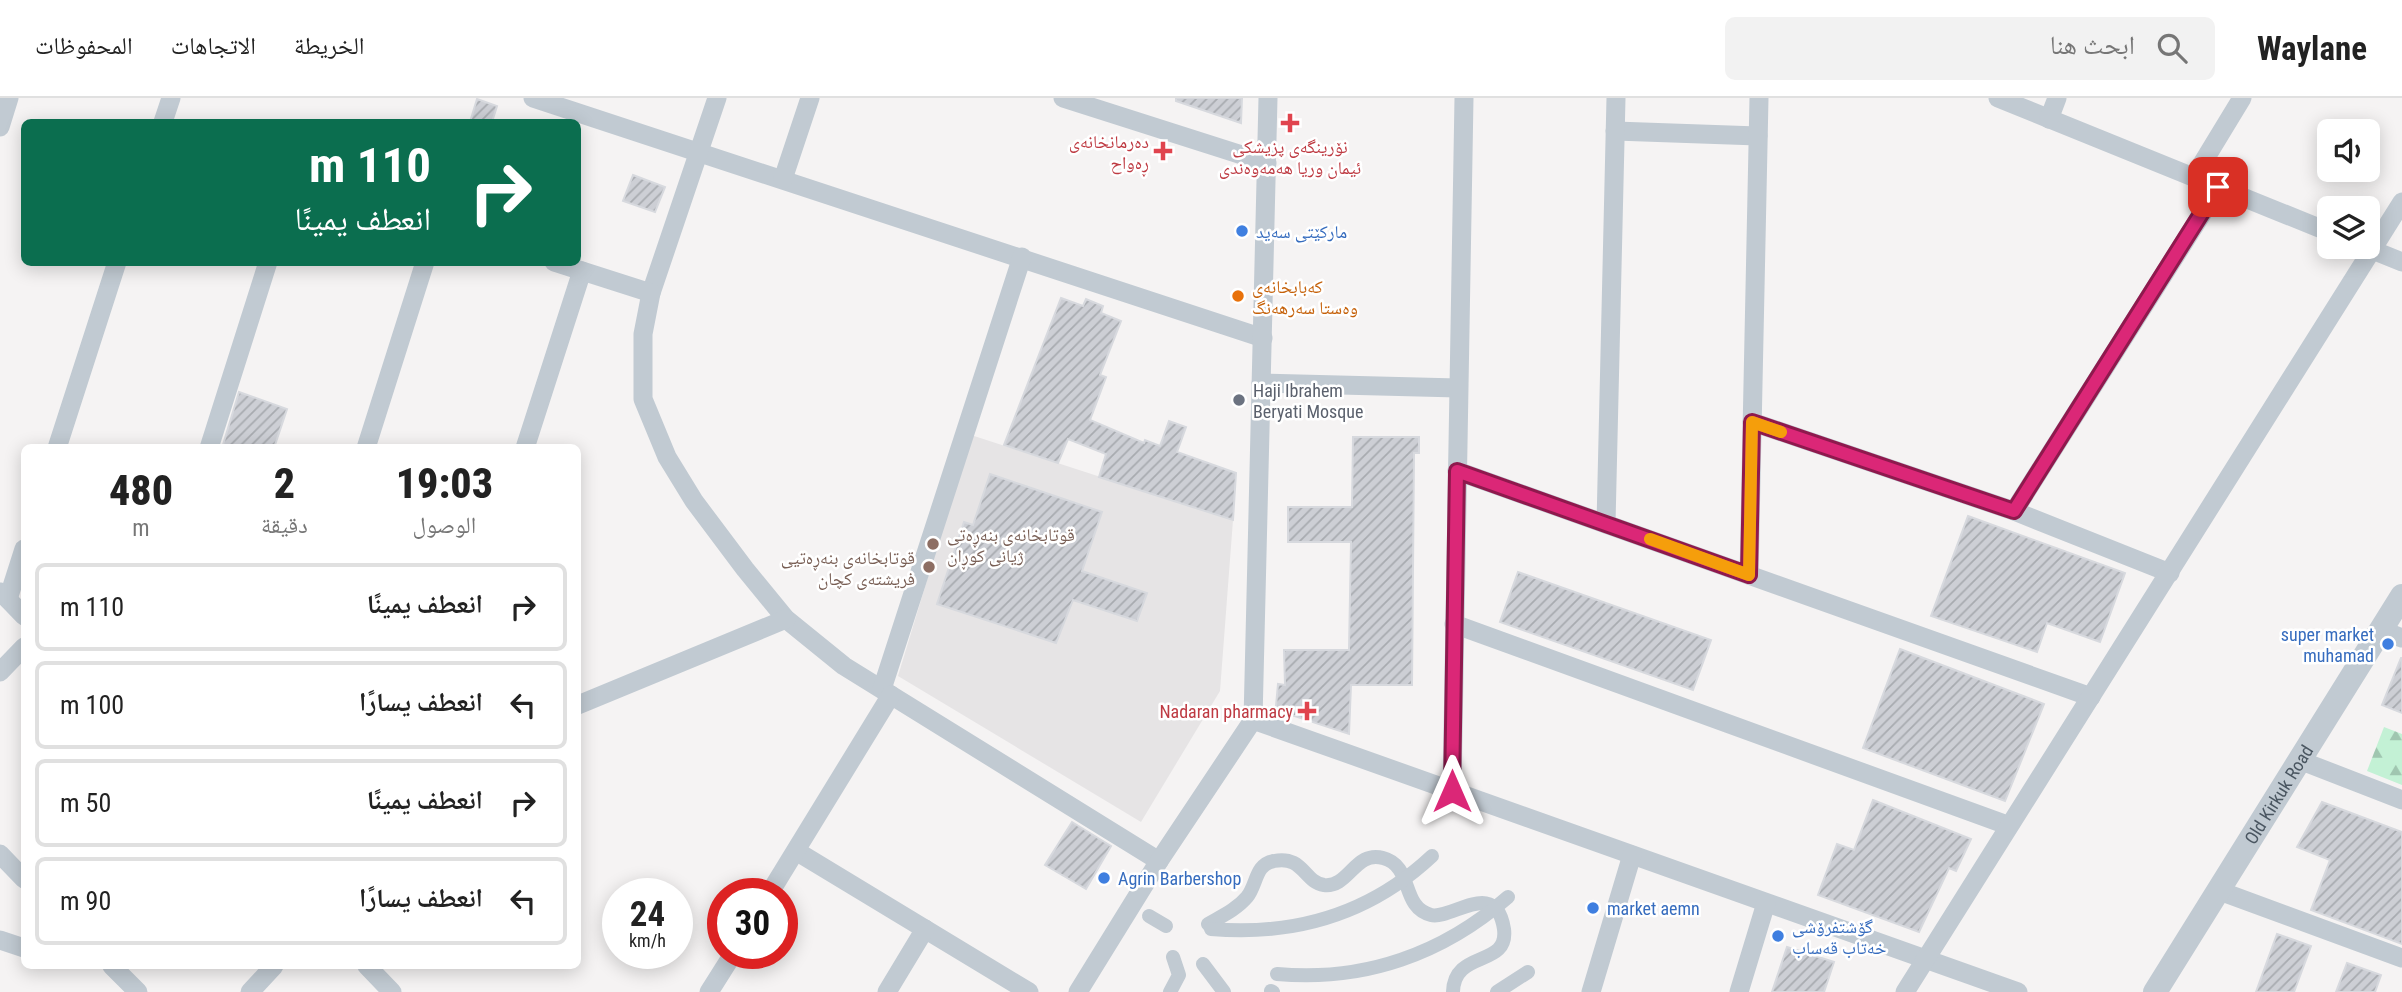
<!DOCTYPE html>
<html lang="ar">
<meta charset="utf-8">
<style>
:root{--surface:#fff;--page:#f2f2f2;--text:#222;--muted:#767676;--line:#e0e0e0}
body{margin:0;font-family:"Roboto Condensed","Noto Naskh Arabic",sans-serif;background:var(--page);color:var(--text);direction:rtl;height:100vh;display:flex;flex-direction:column;font-size:26px;white-space:nowrap}
*{box-sizing:border-box;margin:0}
p{font-size:23px;color:var(--muted)}
.icon{flex:none;width:38px;height:38px;fill:none;stroke:currentColor;stroke-width:2;stroke-linecap:round;stroke-linejoin:round}
.map{position:relative;flex:1;overflow:hidden;direction:ltr}
.side{position:absolute;left:21px;top:346px;width:560px;height:525px;display:flex;flex-direction:column;background:var(--surface);border-radius:10px;box-shadow:0 4px 18px #0003;direction:rtl}
.side>*{flex:none}
.guide{position:absolute;left:21px;top:21px;width:560px;height:147px;border-radius:10px;box-shadow:0 4px 18px #0003;direction:rtl;background:#0b6e4f;color:#fff;overflow:hidden}
.buttons{position:absolute;left:2317px;top:21px;display:grid;gap:14px}
.buttons a{display:grid;place-items:center;width:63px;height:63px;border-radius:10px;background:var(--surface);box-shadow:0 4px 18px #0003;font-size:35px}
.speed{position:absolute;left:602px;top:780px;display:flex;gap:14px;font-size:35px;font-weight:700;text-align:center}
.speed>*{display:grid;place-content:center;width:91px;height:91px;border-radius:50%;background:var(--surface);box-shadow:0 4px 18px #0003;line-height:1}
.speed small{font-size:18px;font-weight:400}
.speed .limit{border:10px solid #d22;background:#fff;color:#111}
.pin{position:absolute;display:grid;place-items:center;width:60px;height:60px;color:#fff;margin:-30px;border-radius:14px;box-shadow:0 4px 10px #0006}
.me{position:absolute;width:77px;margin:-38px;rotate:0deg;stroke-linejoin:round;filter:drop-shadow(0 0 5px #0008)}
.turn{display:flex;align-items:center;gap:24px;height:147px;padding:0 35px;font-size:32px}
.turn .icon{width:91px;height:91px;stroke-width:2.5}
.turn b{display:block;font-size:49px;line-height:60px}
.eta{display:flex;justify-content:space-evenly;align-items:center;height:119px;text-align:center}
.eta b{font-size:42px;font-weight:800;line-height:49px}
ul{padding:0;list-style:none}
li{display:flex;align-items:center;gap:21px;height:88px;margin:0 14px 10px;padding:0 21px;border:4px solid var(--line);border-radius:10px}
li div{flex:1}
li b{display:block;font-size:26px}
li em{font-style:normal}
header{display:flex;align-items:center;gap:42px;box-sizing:border-box;height:98px;padding:0 35px;background:var(--surface);border-bottom:2px solid var(--line)}
header strong{font-size:33px}
nav{display:flex;gap:38px;margin-inline-start:auto;font-size:24px}
.search{width:490px;height:63px;background:var(--page);display:flex;align-items:center;gap:18px;box-sizing:border-box;padding:0 24px;border-radius:10px;color:var(--muted);font-size:26px}
.map>svg:first-child{display:block}
.education{fill:#e6e4e5}
.forest{fill:url(#forest-firs)}
.building{fill:url(#building-hatch);stroke:#d7d9de;stroke-width:2}
.lines{fill:none;stroke-linecap:round;stroke-linejoin:round}
.pedestrian{stroke:#c1cad2;stroke-width:14}
.minor{stroke:#c1cad2;stroke-width:19}
.tertiary{stroke:#c1cad2;stroke-width:24}
.route-casing{stroke:#8e194d;stroke-width:18}
.route{stroke:#db2777;stroke-width:12}
.slow{stroke:#f59e0b;stroke-width:12}
.health-dot{fill:#e0444e;stroke:#fff;stroke-width:2.5}
.shop-dot{fill:#3f7fe0;stroke:#fff;stroke-width:2.5}
.food-dot{fill:#e8710a;stroke:#fff;stroke-width:2.5}
.worship-dot{fill:#6b7280;stroke:#fff;stroke-width:2.5}
.education-dot{fill:#8d6e63;stroke:#fff;stroke-width:2.5}
.labels{text-anchor:middle;dominant-baseline:central;stroke-width:5;stroke-linejoin:round;paint-order:stroke}
.health-label{font-size:18px;fill:#be3a42;stroke:#fff;text-anchor:end}
.shop-label{font-size:18px;fill:#366cbe;stroke:#fff;text-anchor:start}
.food-label{font-size:18px;fill:#c56008;stroke:#fff;text-anchor:start}
.worship-label{font-size:18px;fill:#5b616d;stroke:#fff;text-anchor:start}
.education-label{font-size:18px;fill:#785e54;stroke:#fff;text-anchor:start}
.street-label{font-size:18px;fill:#4a5661;stroke:#fff}
</style>
<header>
<strong>Waylane</strong>
<div class="search"><svg class="icon" aria-label="search" viewBox="0 0 24 24"><circle cx="10" cy="10" r="6"/><path d="M15 15l6 6"/></svg>ابحث هنا</div>
<nav><a>الخريطة</a><a>الاتجاهات</a><a>المحفوظات</a></nav>
</header>
<div class="map">
<svg width="2402" height="894" viewBox="0 0 2402 894">
<defs>
<pattern id="forest-firs" width="22" height="20" patternUnits="userSpaceOnUse" patternTransform="scale(1.75)"><rect width="22" height="20" fill="#c3f1d5"/><path d="M5 1l3.5 6h-7zM16 11l3.5 6h-7z" fill="#a0c6b0"/></pattern>
<pattern id="building-hatch" width="6" height="6" patternUnits="userSpaceOnUse" patternTransform="scale(1.75)"><rect width="6" height="6" fill="#cdcfd5"/><path d="M-1 1l2-2M0 6l6-6M5 7l2-2" fill="none" stroke="#a8abb0"/></pattern>
</defs>
<rect width="100%" height="100%" fill="#f5f3f3"/>
<path class="education" d="M971 337 1233 422 1220 593 1141 724 898 578Z"/>
<path class="forest" d="M2384 629 2402 636V687L2367 673Z"/>
<g class="building">
<path d="M1176 0H1242L1241 25 1176 3Z"/>
<path d="M477 1 497 8 492 24H470Z"/>
<path d="M633 77 665 89 655 114 623 103Z"/>
<path d="M1061 200 1083 208 1086 201 1103 208 1101 215 1121 223 1100 277 1106 279 1090 322 1144 345 1145 342 1160 348 1169 323 1186 329 1177 354 1236 375 1233 422 1099 379 1106 356 1068 341 1058 365 1004 347Z"/>
<path d="M239 294 287 311 274 350H222Z"/>
<path d="M1353 339H1419V355H1414L1412 587H1351L1349 636 1279 613 1276 608 1278 586 1285 587 1284 552H1349L1351 444H1288V409H1352Z"/>
<path d="M990 376 1102 414 1082 473 1147 495 1137 523 1073 502 1056 545 937 506 964 424 973 427Z"/>
<path d="M1968 418 2125 475 2100 544 2047 525 2037 554 1931 518Z"/>
<path d="M1518 474 1711 542 1693 592 1500 524Z"/>
<path d="M1900 551 2044 606 2005 703 1863 650Z"/>
<path d="M2401 560H2402V615L2382 607Z"/>
<path d="M1873 702 1971 741 1956 773 1949 770 1919 834 1818 797 1837 746 1854 752Z"/>
<path d="M2322 704 2402 734V846L2311 812 2330 762 2297 749Z"/>
<path d="M1072 724 1111 748 1086 791 1045 767Z"/>
<path d="M2277 836 2311 848 2294 894H2256Z"/>
<path d="M1787 849 1834 864 1824 894H1772Z"/>
<path d="M2347 865 2381 877 2375 894H2336Z"/>
</g>
<g class="lines">
<g class="pedestrian">
<path d="M1149 818 1166 828"/>
<path d="M1208 826C1222 818 1237 811 1247 799 1257 787 1255 766 1274 763 1303 757 1304 784 1324 787 1349 790 1355 752 1383 760 1414 768 1400 809 1431 817 1452 822 1496 779 1504 831 1509 870 1454 851 1453 894"/>
<path d="M1211 831C1294 838 1370 816 1432 758"/>
<path d="M1203 866 1224 894"/>
<path d="M1277 876C1364 884 1443 856 1508 799"/>
<path d="M1271 893 1273 894"/>
<path d="M1170 894 1179 877 1173 859"/>
<path d="M1497 894 1528 874"/>
</g>
<g class="minor">
<path d="M533 0 1263 240"/>
<path d="M717 0 651 195 643 236V301L667 359 694 403 745 471 786 521 844 568 1159 763"/>
<path d="M1063 0 1267 65"/>
<path d="M1998 0 2329 134"/>
<path d="M2049 21 2057 0"/>
<path d="M163 24 171 0"/>
<path d="M0 29 9 0"/>
<path d="M1615 33 1758 38"/>
<path d="M2194 79 2242 0"/>
<path d="M783 81 810 0"/>
<path d="M2365 149 2402 164"/>
<path d="M554 164 651 195"/>
<path d="M1261 285 1458 290"/>
<path d="M1752 324 2014 413 2170 475"/>
<path d="M57 350 117 164"/>
<path d="M209 350 268 164"/>
<path d="M366 350 425 164"/>
<path d="M525 350 582 173"/>
<path d="M1457 373 2091 599"/>
<path d="M2014 413 2219 89"/>
<path d="M1606 426 1616 0"/>
<path d="M1749 477 1759 0"/>
<path d="M1 494 24 518"/>
<path d="M8 501 24 451"/>
<path d="M1454 526 2007 727"/>
<path d="M2381 532 2402 540"/>
<path d="M0 574 24 549"/>
<path d="M882 591 1022 159"/>
<path d="M578 607 786 521"/>
<path d="M1253 622 2018 894"/>
<path d="M2299 662 2402 702"/>
<path d="M1452 693 1464 0"/>
<path d="M796 753 1029 894"/>
<path d="M0 756 24 781"/>
<path d="M2217 792 2402 860"/>
<path d="M769 796 891 597"/>
<path d="M0 842 24 850"/>
<path d="M112 868 138 894"/>
<path d="M367 868 392 894"/>
<path d="M250 894 274 868"/>
<path d="M709 894 733 856"/>
<path d="M887 894 925 831"/>
<path d="M1078 894 1159 763 1253 622 1268 0"/>
<path d="M1591 894 1632 757"/>
<path d="M1739 894 1766 805"/>
<path d="M1905 894 2402 104"/>
</g>
<path class="tertiary" id="s1" d="M2155 894 2402 498"/>
</g>
<g class="lines">
<defs>
<path id="route" d="M1452 693 1457 373 1749 477 1752 324 2014 413 2218 89"/>
</defs>
<use href="#route" class="route-casing"/>
<use href="#route" class="route"/>
<path class="slow" d="M1650 441 1749 477 1752 324 1781 334"/>
</g>
<g class="health-dot">
<path d="M1286.5 14.5h7v7h7v7h-7v7h-7v-7h-7v-7h7z"/>
<path d="M1159.5 42.5h7v7h7v7h-7v7h-7v-7h-7v-7h7z"/>
<path d="M1303.5 602.5h7v7h7v7h-7v7h-7v-7h-7v-7h7z"/>
</g>
<g class="shop-dot">
<circle cx="1242" cy="133" r="7"/>
<circle cx="2388" cy="546" r="7"/>
<circle cx="1104" cy="780" r="7"/>
<circle cx="1593" cy="810" r="7"/>
<circle cx="1778" cy="838" r="7"/>
</g>
<circle class="food-dot" cx="1238" cy="198" r="7"/>
<circle class="worship-dot" cx="1239" cy="302" r="7"/>
<g class="education-dot">
<circle cx="933" cy="446" r="7"/>
<circle cx="929" cy="469" r="7"/>
</g>
<g class="labels">
<g class="health-label">
<text x="1149" y="43">دەرمانخانەی<tspan x="1149" dy="21">ڕەواح</tspan></text>
<text x="1290" y="48" text-anchor="middle">نۆرینگەی پزیشکی<tspan x="1290" dy="21">ئیمان وریا هەمەوەندی</tspan></text>
<text x="1293" y="613">Nadaran pharmacy</text>
</g>
<g class="shop-label">
<text x="1256" y="133">مارکێتی سەید</text>
<text x="2374" y="536" text-anchor="end">super market<tspan x="2374" dy="21">muhamad</tspan></text>
<text x="1118" y="780">Agrin Barbershop</text>
<text x="1607" y="810">market aemn</text>
<text x="1792" y="828">گۆشتفرۆشی<tspan x="1792" dy="21">خەتاب قەساب</tspan></text>
</g>
<g class="food-label">
<text x="1252" y="188">کەبابخانەی<tspan x="1252" dy="21">وەستا سەرهەنگ</tspan></text>
</g>
<g class="worship-label">
<text x="1253" y="292">Haji Ibrahem<tspan x="1253" dy="21">Beryati Mosque</tspan></text>
</g>
<g class="education-label">
<text x="947" y="436">قوتابخانەی بنەڕەتی<tspan x="947" dy="21">ژیانی کوڕان</tspan></text>
<text x="915" y="459" text-anchor="end">قوتابخانەی بنەڕەتیی<tspan x="915" dy="21">فریشتەی کچان</tspan></text>
</g>
<g class="street-label">
<text stroke="none"><textPath href="#s1" startOffset="233">Old Kirkuk Road</textPath></text>
</g>
</g>
</svg>
<div class="buttons">
<a><svg class="icon" aria-label="sound" viewBox="0 0 24 24"><path d="M4 9h4l5-4v14l-5-4H4zM17 9q2 3 0 6"/></svg></a>
<a><svg class="icon" aria-label="layers" viewBox="0 0 24 24"><path d="M12 4l9 5-9 5-9-5zM3 14l9 5 9-5"/></svg></a>
</div>
<div class="speed"><div>24<small>km/h</small></div><div class="limit">30</div></div>
<div class="pin" style="left:2218px;top:89px;background:#d93025"><svg class="icon" aria-label="arrive" viewBox="0 0 24 24"><path d="M6 21V4h12l-3 4 3 4H6"/></svg></div>
<svg class="me" style="left:1452px;top:693px" viewBox="-20 -20 40 40"><path d="M0-17L14 15 0 8-14 15z" fill="#db2777" stroke="#fff" stroke-width="4"/></svg>
<div class="guide">
<div class="turn"><svg class="icon" aria-label="right" viewBox="0 0 24 24"><path d="M7 20v-9h11M14 6l5 5-5 5"/></svg><div><b>110 m</b>انعطف يمينًا</div></div>
</div>
<section class="side">
<div class="eta">
<div><b>19:03</b><p>الوصول</p></div>
<div><b>2</b><p>دقيقة</p></div>
<div><b>480</b><p>m</p></div>
</div>
<ul>
<li><svg class="icon" aria-label="right" viewBox="0 0 24 24"><path d="M7 20v-9h11M14 6l5 5-5 5"/></svg><div><b>انعطف يمينًا</b></div><em>110 m</em></li>
<li><svg class="icon" aria-label="left" viewBox="0 0 24 24"><path d="M17 20v-9H6M10 6l-5 5 5 5"/></svg><div><b>انعطف يسارًا</b></div><em>100 m</em></li>
<li><svg class="icon" aria-label="right" viewBox="0 0 24 24"><path d="M7 20v-9h11M14 6l5 5-5 5"/></svg><div><b>انعطف يمينًا</b></div><em>50 m</em></li>
<li><svg class="icon" aria-label="left" viewBox="0 0 24 24"><path d="M17 20v-9H6M10 6l-5 5 5 5"/></svg><div><b>انعطف يسارًا</b></div><em>90 m</em></li>
</ul>
</section>
</div>
